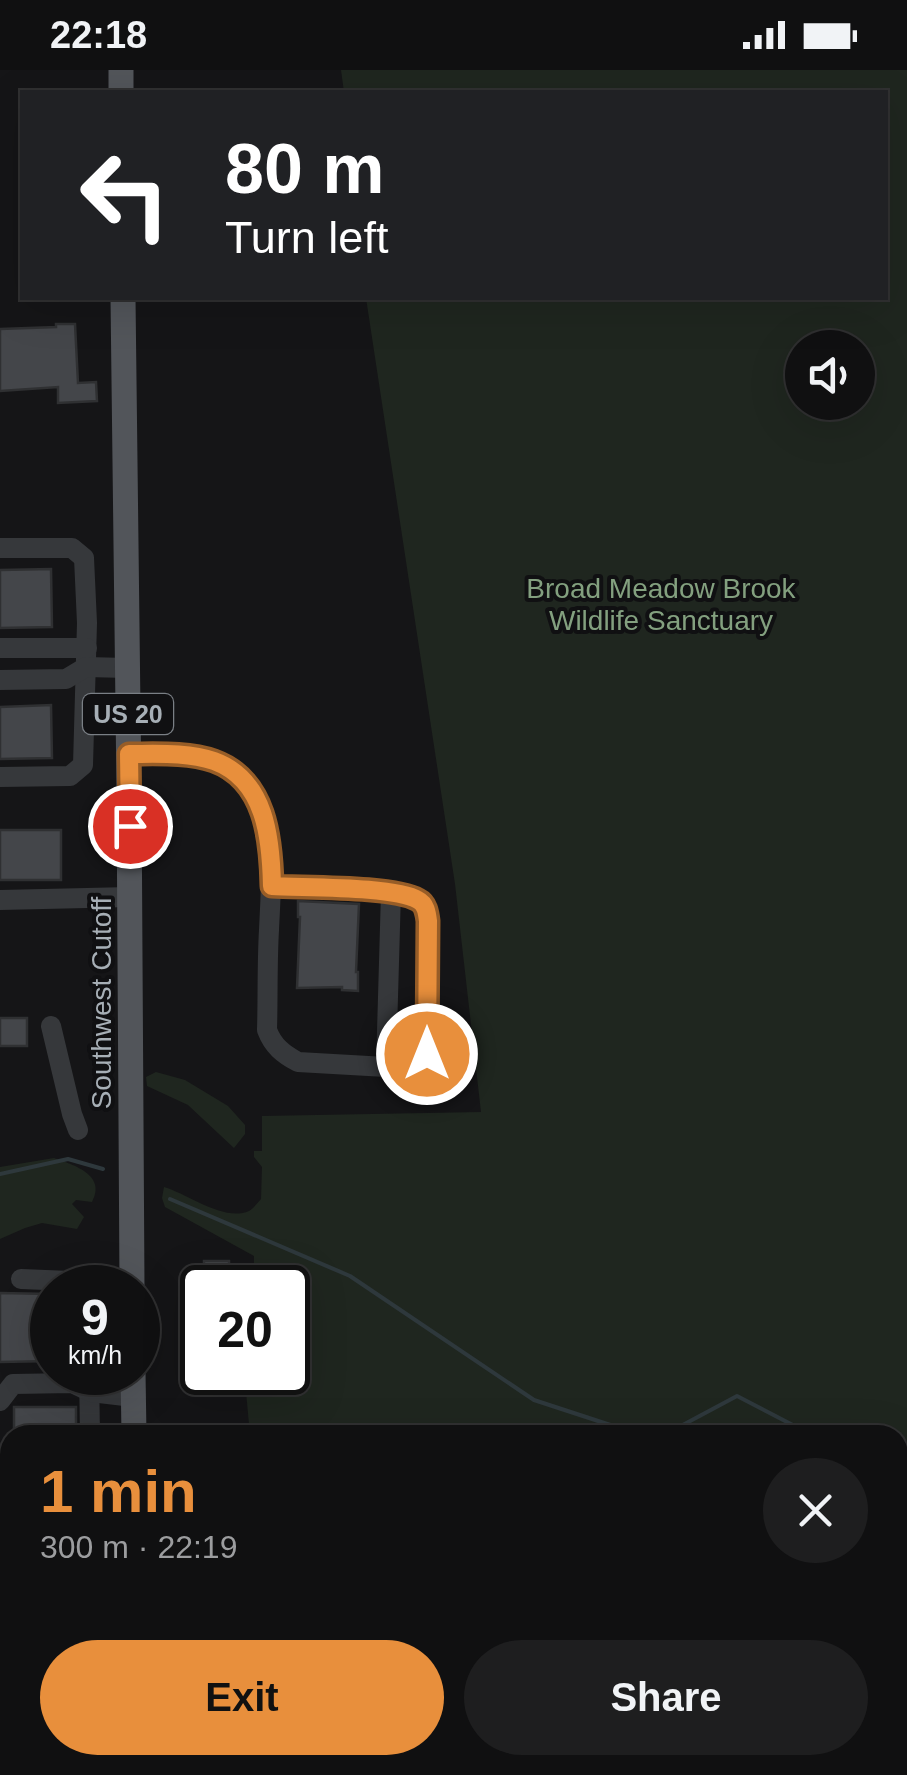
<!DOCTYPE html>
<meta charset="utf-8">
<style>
:root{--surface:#101011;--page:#1e1e1f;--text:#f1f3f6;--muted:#9c9d9f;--line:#303031;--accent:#e88f3c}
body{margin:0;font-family:Helvetica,sans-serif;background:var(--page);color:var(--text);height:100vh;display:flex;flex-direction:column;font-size:38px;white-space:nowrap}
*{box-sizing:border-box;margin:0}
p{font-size:32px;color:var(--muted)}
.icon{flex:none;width:55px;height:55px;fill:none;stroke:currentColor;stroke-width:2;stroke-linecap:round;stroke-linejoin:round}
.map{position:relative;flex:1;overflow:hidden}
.details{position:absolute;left:0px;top:1355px;width:908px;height:350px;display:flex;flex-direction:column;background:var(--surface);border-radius:30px 30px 0 0;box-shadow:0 10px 40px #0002,0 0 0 2px var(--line)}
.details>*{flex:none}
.top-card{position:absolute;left:20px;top:20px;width:868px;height:210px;border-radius:0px;box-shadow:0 10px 40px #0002,0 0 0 2px var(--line);background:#202124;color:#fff;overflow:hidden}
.buttons{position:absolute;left:785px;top:260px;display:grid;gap:20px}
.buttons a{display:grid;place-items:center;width:90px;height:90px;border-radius:50%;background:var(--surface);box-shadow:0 10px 40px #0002,0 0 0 2px var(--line);font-size:50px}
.speed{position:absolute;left:30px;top:1195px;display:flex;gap:20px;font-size:50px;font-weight:700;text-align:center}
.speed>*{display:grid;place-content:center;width:130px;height:130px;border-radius:50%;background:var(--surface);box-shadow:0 10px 40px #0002,0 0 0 2px var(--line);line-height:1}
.speed small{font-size:25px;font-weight:400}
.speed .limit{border:5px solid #111;border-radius:15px;background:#fff;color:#111}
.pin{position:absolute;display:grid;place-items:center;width:85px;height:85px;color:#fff;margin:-42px;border:5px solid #fff;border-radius:50%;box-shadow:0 2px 10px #0007}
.me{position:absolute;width:110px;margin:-55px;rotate:0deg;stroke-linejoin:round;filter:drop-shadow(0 0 8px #0008)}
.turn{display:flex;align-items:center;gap:35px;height:210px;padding:0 40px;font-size:45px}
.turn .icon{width:130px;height:130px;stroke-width:2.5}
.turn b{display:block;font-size:70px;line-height:85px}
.round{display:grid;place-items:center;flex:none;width:105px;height:105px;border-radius:52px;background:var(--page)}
.head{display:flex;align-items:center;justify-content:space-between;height:170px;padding:0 40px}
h1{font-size:60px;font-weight:600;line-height:75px;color:var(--accent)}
.action{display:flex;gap:20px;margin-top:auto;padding:20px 40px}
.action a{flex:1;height:115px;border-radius:60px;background:var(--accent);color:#111;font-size:40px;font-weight:600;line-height:115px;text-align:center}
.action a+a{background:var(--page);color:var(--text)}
.status{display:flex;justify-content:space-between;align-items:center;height:70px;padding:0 50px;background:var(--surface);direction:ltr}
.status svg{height:28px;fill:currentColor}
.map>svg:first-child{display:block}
.green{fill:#1f261f;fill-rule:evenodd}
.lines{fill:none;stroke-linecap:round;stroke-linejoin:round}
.stream{stroke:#2e383c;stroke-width:4}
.building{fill:#44464a;stroke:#2f3032;stroke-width:2.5}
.path{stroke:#3c3f42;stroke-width:2.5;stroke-dasharray:5 8;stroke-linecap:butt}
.minor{stroke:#36383b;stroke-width:20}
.major{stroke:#52555a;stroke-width:25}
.route-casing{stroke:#975d27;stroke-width:25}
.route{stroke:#e88f3c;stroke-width:18}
.labels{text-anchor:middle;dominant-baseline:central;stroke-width:8;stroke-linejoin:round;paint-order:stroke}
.shield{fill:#101012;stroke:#7a7f85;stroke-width:2.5}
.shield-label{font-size:25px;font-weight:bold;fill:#a7afb6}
.park-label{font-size:28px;fill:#83a07f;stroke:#101012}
.street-label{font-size:28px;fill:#a7afb6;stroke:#101012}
</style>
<div class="status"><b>22:18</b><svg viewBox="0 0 49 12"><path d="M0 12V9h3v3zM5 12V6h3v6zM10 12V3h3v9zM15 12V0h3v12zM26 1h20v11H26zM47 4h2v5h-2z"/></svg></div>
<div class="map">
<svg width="907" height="1705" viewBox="0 0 907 1705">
<rect width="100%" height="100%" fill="#151517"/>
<g class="green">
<path d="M341 0H907V1705H604L584 1695H898V1365H250L245 1311 251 1312 252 1303 288 1302V1218L254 1217V1186L165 1137 162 1128 164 1117C188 1124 224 1152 249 1141 254 1138 257 1133 261 1129L262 1097 254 1087V1081H262V1046L481 1042 455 814 366 228H885V22H344ZM802 278H858V332H802Z"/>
<path d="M156 1002 185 1010 228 1036 245 1055V1064L234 1078 188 1035 147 1016 146 1007Z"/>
<path d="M54 1088C74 1095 107 1105 92 1132L76 1130 72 1134 84 1147 77 1159 42 1153 25 1158 0 1169V1097Z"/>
<path d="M276 1695H569L570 1705H277Z"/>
</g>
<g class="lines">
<g class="stream">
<path d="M0 1104 68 1089 103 1099"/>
<path d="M170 1129 350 1206 534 1330 641 1365"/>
<path d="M664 1365 737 1326 812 1365"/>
<path d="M898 1383 907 1384"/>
</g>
</g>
<g class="building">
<path d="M56 254H75L78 313 96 312 97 331 58 333V317L0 321V259L56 257Z"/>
<path d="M51 499 52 557 0 558V500Z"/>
<path d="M51 635 52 688 0 689V637Z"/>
<rect x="0" y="760" width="61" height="50"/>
<path d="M298 831 359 834 356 902H358V921L342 920V917L297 918 300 847H298Z"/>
<rect x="0" y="948" width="27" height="28"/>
<path d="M204 1191H229L230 1218H204Z"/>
<path d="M0 1223 52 1224V1291L0 1292Z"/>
<rect x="14" y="1337" width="62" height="28"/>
</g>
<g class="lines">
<g class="path">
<path d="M294 1695 300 1705"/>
<path d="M605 1695 624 1705"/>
<path d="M431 1705 437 1695"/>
</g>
<g class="minor">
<path d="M0 478H72L84 488 87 553 83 695 70 706 0 707"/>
<path d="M0 578H87"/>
<path d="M0 610 66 609 86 597 127 598"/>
<path d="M129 684C161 684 198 681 227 697 281 726 271 810 269 860 267 893 268 927 267 960 273 976 283 984 298 992L386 997 391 822 272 816"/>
<path d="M0 830 130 827"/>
<path d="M51 956 72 1044 78 1060"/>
<path d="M386 997 414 999 422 993 427 984 428 851C424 827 412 828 391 822"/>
<path d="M21 1209 70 1211 78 1218"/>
<path d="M89 1302 90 1365"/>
<path d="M0 1331 13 1314 72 1313 91 1322 133 1327"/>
<path d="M0 1433 10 1444"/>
<path d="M182 1695V1705"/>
<path d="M240 1695 254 1705"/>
<path d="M150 1705 165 1695"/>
<path d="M215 1705V1695"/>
</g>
<g class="major">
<path d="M121 0V22"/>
<path d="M123 228 129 721 132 1218"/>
<path d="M133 1302 134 1365"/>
<path d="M140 1695V1705"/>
</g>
</g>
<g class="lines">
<defs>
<path id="route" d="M130 756 129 684C156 684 188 682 214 691 266 710 271 769 272 816 304 818 394 816 418 830 426 834 427 843 428 851L427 984"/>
</defs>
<use href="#route" class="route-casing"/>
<use href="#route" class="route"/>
</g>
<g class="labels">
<rect class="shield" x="83" y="624" width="90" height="40" rx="8"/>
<g class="shield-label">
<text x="128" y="644">US 20</text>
</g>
<g class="park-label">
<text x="661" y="518">Broad Meadow Brook<tspan x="661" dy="32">Wildlife Sanctuary</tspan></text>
</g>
<g class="street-label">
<text transform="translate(101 933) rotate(-90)">Southwest Cutoff</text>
</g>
</g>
</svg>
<div class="buttons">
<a><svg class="icon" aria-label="sound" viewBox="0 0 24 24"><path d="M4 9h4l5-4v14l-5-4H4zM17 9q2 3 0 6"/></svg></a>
</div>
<div class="speed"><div>9<small>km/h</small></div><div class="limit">20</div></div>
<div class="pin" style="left:130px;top:756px;background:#d93025"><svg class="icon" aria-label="arrive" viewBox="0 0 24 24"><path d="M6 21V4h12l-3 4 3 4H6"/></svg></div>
<svg class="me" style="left:427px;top:984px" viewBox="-20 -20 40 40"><circle r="17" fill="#e88f3c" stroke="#fff" stroke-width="3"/><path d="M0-11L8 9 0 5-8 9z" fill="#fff"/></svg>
<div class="top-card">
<div class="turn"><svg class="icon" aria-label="left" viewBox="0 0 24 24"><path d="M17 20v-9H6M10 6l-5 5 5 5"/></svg><div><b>80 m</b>Turn left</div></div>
</div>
<section class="details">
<div class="head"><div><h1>1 min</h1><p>300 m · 22:19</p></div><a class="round"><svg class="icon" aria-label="close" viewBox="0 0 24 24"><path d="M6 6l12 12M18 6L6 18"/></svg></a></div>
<div class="action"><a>Exit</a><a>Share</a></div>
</section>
</div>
